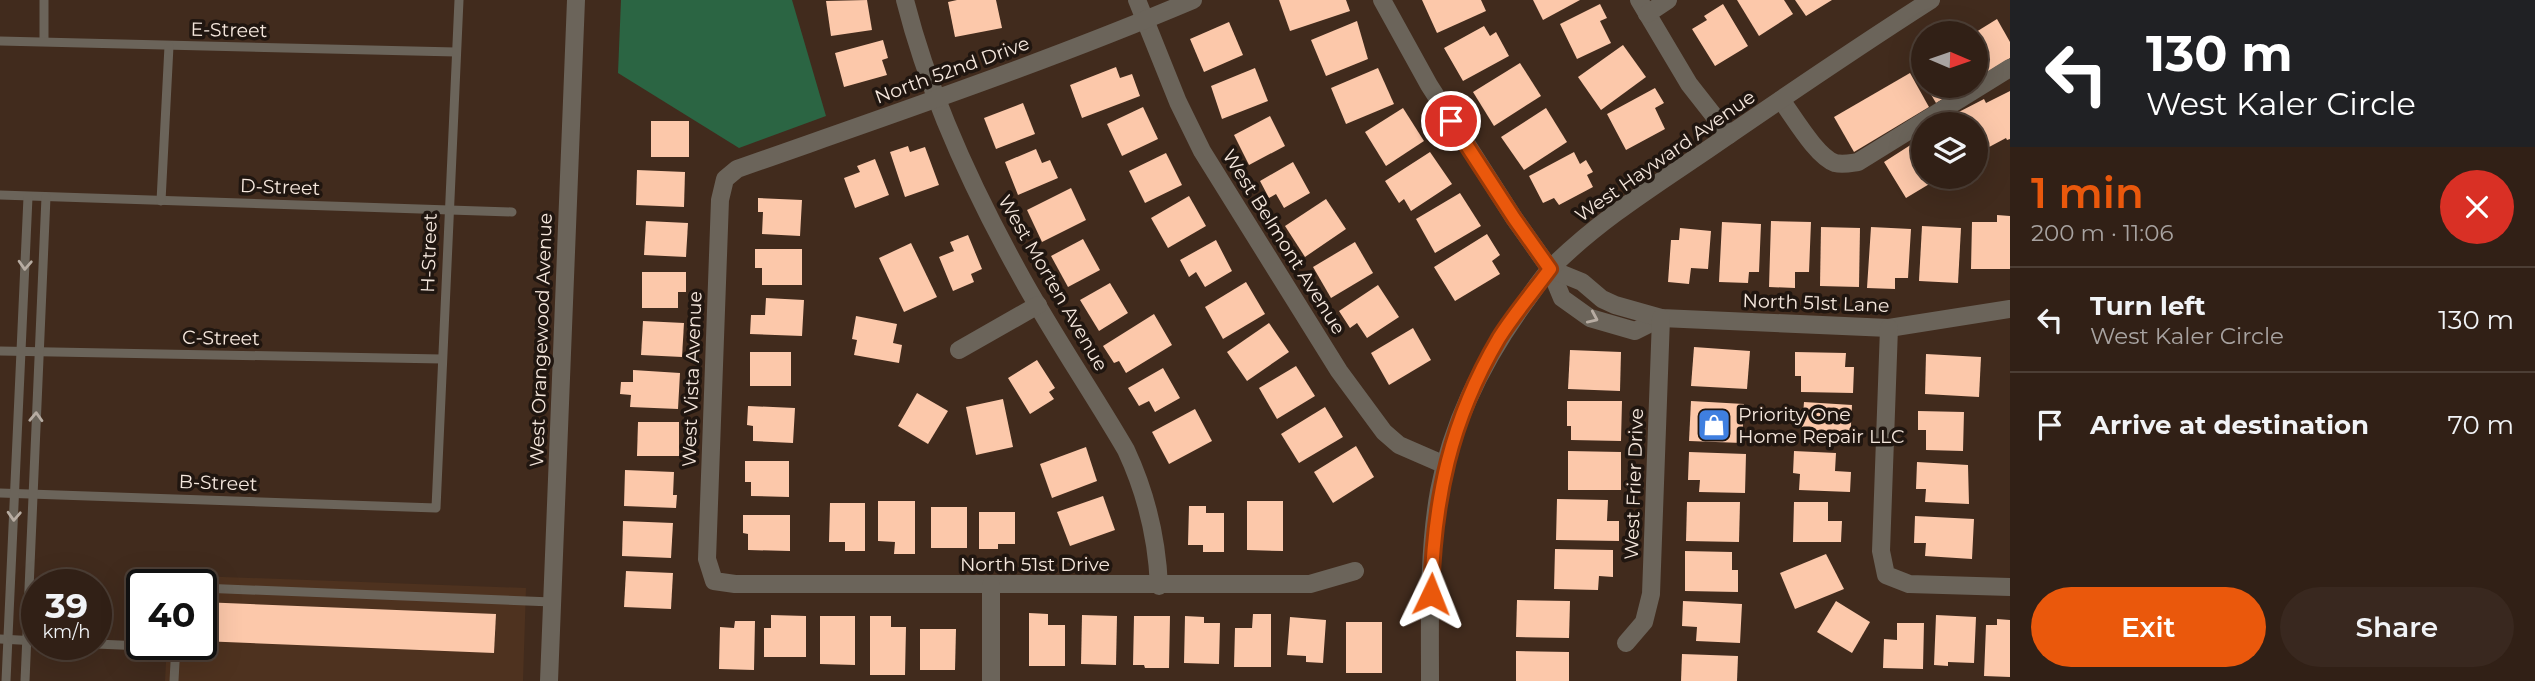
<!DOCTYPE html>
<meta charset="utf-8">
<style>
:root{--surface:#312016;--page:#39281f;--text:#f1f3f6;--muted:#a8a3a1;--line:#4c3e35;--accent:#ea580c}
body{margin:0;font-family:Montserrat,sans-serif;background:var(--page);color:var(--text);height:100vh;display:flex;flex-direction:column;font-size:26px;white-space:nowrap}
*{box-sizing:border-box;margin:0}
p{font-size:23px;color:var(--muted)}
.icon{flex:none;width:38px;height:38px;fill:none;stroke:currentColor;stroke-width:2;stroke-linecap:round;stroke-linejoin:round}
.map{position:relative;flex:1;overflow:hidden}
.details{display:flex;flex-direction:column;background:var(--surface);width:525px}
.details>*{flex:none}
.banner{background:#202124;color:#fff;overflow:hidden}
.needle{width:46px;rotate:92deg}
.fabs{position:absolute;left:1911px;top:21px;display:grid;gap:14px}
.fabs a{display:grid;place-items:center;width:77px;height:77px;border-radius:50%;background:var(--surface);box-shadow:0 7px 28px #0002,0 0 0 2px var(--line);font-size:35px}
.speed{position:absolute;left:21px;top:569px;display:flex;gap:14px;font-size:35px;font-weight:700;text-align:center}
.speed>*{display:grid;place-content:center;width:91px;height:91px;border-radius:50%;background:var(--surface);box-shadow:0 7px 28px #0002,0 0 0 2px var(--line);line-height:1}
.speed small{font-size:18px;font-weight:400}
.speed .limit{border:4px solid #111;border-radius:10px;background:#fff;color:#111}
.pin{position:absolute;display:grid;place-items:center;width:60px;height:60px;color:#fff;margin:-30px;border:4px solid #fff;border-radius:50%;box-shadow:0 2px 7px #0007}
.me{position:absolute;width:77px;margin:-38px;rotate:2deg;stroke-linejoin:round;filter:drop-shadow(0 0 5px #0008)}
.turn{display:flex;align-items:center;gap:24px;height:147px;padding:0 21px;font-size:32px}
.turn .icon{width:91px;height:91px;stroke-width:2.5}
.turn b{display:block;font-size:49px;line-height:60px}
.round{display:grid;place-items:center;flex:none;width:74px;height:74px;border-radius:37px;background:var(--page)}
.overview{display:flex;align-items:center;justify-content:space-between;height:119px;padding:0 21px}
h1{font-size:42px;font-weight:600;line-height:52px;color:var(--accent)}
.action{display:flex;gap:14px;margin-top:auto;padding:14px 21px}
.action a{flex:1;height:80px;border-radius:42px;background:var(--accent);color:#fff;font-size:28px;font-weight:600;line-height:80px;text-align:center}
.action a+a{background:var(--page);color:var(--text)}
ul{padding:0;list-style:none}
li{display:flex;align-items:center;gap:21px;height:105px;padding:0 21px;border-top:2px solid var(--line)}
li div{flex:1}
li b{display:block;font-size:26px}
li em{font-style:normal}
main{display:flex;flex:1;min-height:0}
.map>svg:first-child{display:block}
.built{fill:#4e321f}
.green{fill:#2b6543}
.building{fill:#fcc8aa}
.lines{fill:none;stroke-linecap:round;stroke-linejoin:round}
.service{stroke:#6b645a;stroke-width:9}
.minor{stroke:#6b645a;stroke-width:18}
.tertiary{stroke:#6b645a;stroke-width:18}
.oneway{stroke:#b7aca2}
.route-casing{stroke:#983908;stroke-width:18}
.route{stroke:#ea580c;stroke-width:12}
.labels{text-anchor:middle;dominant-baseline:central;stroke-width:7;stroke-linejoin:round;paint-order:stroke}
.street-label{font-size:19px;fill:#f5e7dd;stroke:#201610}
.poi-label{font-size:19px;fill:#f5e7dd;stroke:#201610;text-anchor:start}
</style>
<main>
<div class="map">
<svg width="2010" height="681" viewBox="0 0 2010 681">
<rect width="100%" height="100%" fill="#412b1d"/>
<path class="built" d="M170 575 526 588 523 681H165L167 644H201V584H169Z"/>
<path class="green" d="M621 0H792L826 116 739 148 618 73Z"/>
<g class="building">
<path d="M867 0 872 30 831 36 826 1Z"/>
<path d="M957 0H996L1002 28 955 37 948 2Z"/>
<path d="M1279 0H1346L1350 11 1290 31Z"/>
<path d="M1422 0H1481L1486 11 1437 33Z"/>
<path d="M1533 0H1580L1543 20Z"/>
<path d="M1737 0H1784L1793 14 1759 36Z"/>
<path d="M1795 0H1832L1806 16Z"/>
<path d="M1600 4 1607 18 1600 21 1611 43 1577 59 1560 24Z"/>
<path d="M1723 4 1748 46 1715 66 1692 29 1707 20 1704 16Z"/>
<path d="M1997 19 2010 42V58L1976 79V32Z"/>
<path d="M1357 21 1368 59 1326 76 1311 40Z"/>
<path d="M1229 22 1243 55 1204 72 1190 39Z"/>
<path d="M1484 26 1490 36 1496 32 1509 56 1463 81 1444 48Z"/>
<path d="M883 40 888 58 882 60 887 75 844 87 835 53Z"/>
<path d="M1623 45 1646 77 1601 110 1578 77Z"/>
<path d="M1520 63 1541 96 1494 126 1473 92Z"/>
<path d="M1116 67 1120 78 1132 74 1140 96 1082 118 1070 85Z"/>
<path d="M1255 68 1268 101 1222 119 1211 86Z"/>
<path d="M1378 68 1394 104 1346 124 1331 88Z"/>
<path d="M1910 73 1929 107 1854 152 1834 117Z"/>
<path d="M1926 86H1964L1936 103Z"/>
<path d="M1655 88 1664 103 1655 108 1665 129 1626 150 1607 114Z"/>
<path d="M2010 91V139L2007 140 2006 138 1976 154V124H1955L1951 116 1984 99 1986 103Z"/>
<path d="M1023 103 1035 134 996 149 984 118Z"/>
<path d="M1143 107 1158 139 1122 156 1107 124Z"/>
<path d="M1403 108 1424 141 1386 166 1365 132Z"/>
<path d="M1546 108 1567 142 1524 170 1501 137Z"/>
<path d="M1270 116 1285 146 1249 165 1234 135Z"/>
<rect x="651" y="121" width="38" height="36"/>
<path d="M1923 137V177H1941L1906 198 1884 162Z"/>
<path d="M908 146 910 152 925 147 939 185 905 197 890 152Z"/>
<path d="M1036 149 1042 163 1050 160 1058 178 1018 195 1005 162Z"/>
<path d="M1430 152 1452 184 1411 211 1404 199 1399 203 1385 181Z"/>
<path d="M1574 152 1580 164 1586 160 1593 172 1587 175 1593 187 1559 205 1554 198 1543 203 1529 176Z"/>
<path d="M1166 153 1182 185 1145 203 1129 171Z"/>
<path d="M875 159 889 195 855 208 844 178 860 172 857 166Z"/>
<path d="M1293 162 1310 193 1284 208 1276 194 1269 198 1260 181Z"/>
<path d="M637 170 685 172 684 207 636 205Z"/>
<path d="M1071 188 1086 220 1042 242 1027 210Z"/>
<path d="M1460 193 1481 226 1435 253 1416 219Z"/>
<path d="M1189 196 1206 226 1168 248 1151 218Z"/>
<path d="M758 198 802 200 800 236 762 234 763 212H758Z"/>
<path d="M1326 199 1346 229 1305 257 1285 226Z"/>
<path d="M1997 215 2010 216V269H1971L1972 222H1997Z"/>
<path d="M646 221 688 223 686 257 644 255Z"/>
<path d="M1771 221 1811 222 1809 272H1795V288L1769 287Z"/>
<path d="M1722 222 1761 224 1759 272H1749L1748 283 1719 282Z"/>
<path d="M1922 226 1961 228 1958 283 1919 281Z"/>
<path d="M1821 227 1860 228 1859 287 1820 286Z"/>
<path d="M1871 227 1911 229 1908 278H1895V289L1867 288Z"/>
<path d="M1680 228 1711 231 1708 269 1691 268 1689 284 1668 282 1671 240H1679Z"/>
<path d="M1487 234 1500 255 1492 261 1500 274 1455 301 1434 267Z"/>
<path d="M968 235 982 269 971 274 974 282 953 291 939 257 954 251 950 242Z"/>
<path d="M1083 239 1100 270 1068 287 1051 256Z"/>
<path d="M1216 240 1232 271 1205 287 1196 272 1189 277 1180 260Z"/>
<path d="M1355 242 1373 273 1331 298 1313 267Z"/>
<path d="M911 243 937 297 904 312 879 258Z"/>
<path d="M755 249H802V285H762V268H755Z"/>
<path d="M642 272H686V292H678V308H642Z"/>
<path d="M1246 282 1265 314 1223 339 1205 307Z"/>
<path d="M1110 283 1128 313 1099 331 1080 300Z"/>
<path d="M1378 285 1399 317 1367 338 1357 323 1350 328 1339 311Z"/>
<path d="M766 298 804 300 802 336 750 334 751 315H765Z"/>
<path d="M1154 314 1172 345 1126 373 1119 361 1114 363 1103 346Z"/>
<path d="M856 316 897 324 893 343 902 345 899 363 854 355 857 340 852 339Z"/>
<path d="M643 321 684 323 682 357 641 355Z"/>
<path d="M1269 323 1289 352 1247 381 1227 352Z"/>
<path d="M1413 328 1431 360 1389 385 1371 353Z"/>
<path d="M1694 347 1750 351 1747 389 1691 386Z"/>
<path d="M1570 350 1621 352 1620 391 1568 389Z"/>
<rect x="750" y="352" width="41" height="34"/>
<path d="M1795 352 1846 353 1845 367H1854L1853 393 1801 392V376H1795Z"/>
<path d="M1926 354 1981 357 1979 397 1925 394Z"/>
<path d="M1037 360 1055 388 1049 392 1054 399 1030 414 1008 378Z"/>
<path d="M1296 366 1315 396 1277 419 1259 388Z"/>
<path d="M1163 368 1180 398 1155 412 1149 401 1139 406 1128 388Z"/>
<path d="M633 370 680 373 678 409 630 407 631 395 620 394 621 382H633Z"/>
<path d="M917 393 948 411 928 444 898 426Z"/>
<path d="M1003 399 1013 447 976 455 966 407Z"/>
<path d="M1567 401H1622L1621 441 1571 440V426H1567Z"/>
<path d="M1691 401 1744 404 1742 443 1689 441Z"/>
<path d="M1804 402 1852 405 1850 444 1801 440Z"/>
<path d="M748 406 795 408 793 443 753 441V426L747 425Z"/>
<path d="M1325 407 1343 437 1299 463 1281 434Z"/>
<path d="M1195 409 1212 441 1169 464 1152 432Z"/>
<path d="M1918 411 1964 412 1963 451 1926 450V430H1918Z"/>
<path d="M638 422H679V456H637Z"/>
<path d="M1356 446 1374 477 1333 503 1314 472Z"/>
<path d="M1086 447 1097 481 1052 498 1040 464Z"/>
<path d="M1568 451 1621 452V490H1568Z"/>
<path d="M1794 451 1836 453 1835 471 1851 472 1850 492 1799 490 1800 474 1793 473Z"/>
<path d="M1689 452 1746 454 1745 493 1699 492 1700 480H1688Z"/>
<path d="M745 461H789V497L751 496V482H745Z"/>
<path d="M1917 462 1968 465 1969 504 1925 502 1926 489H1916Z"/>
<path d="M625 470 674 472 673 495H677L676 508 624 506Z"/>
<path d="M1103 496 1115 530 1070 546 1057 512Z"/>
<path d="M1557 499 1608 500 1607 521H1619V541L1556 540Z"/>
<path d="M878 501H915V554H894L895 542 878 541Z"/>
<path d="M1247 501H1283V551L1247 550Z"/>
<path d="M1687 502H1740L1739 542 1686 541Z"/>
<path d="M1794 502H1828V521H1842L1841 542H1793Z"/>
<path d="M830 503H865V551H845V542H829Z"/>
<path d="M1189 506H1206V513H1224V552H1203V545H1188Z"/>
<rect x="931" y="507" width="36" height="41"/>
<path d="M979 512H1015V544H998V549H979Z"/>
<path d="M743 515H790V551L748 550V534L743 533Z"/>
<path d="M1915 516 1974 519 1972 559 1925 556 1926 543H1914Z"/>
<path d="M623 521 673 523 671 558 622 556Z"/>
<path d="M1555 549 1613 550V577L1599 576 1598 590 1554 589Z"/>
<path d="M1685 551 1732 552V570H1738V592L1685 591Z"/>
<path d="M1826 554 1844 589 1795 609 1780 573Z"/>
<path d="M626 571 673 573 671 609 624 607Z"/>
<path d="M1517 600 1570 601 1569 638 1516 637Z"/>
<path d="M1683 601 1742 604 1740 643 1696 641 1697 627 1682 626Z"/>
<path d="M1836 601 1870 622 1852 653 1817 632Z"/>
<path d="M201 602 496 614 494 653 201 641Z"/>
<path d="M1029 613 1048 614V625H1065V666H1029Z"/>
<path d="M1253 614H1271V667H1234L1235 628H1252Z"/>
<path d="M771 615 806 616V657H764V628H771Z"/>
<path d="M1082 615 1117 616 1116 665 1081 664Z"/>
<path d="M1936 615 1976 617 1974 663 1948 662V666L1934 665Z"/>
<path d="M820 616H855V665L820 664Z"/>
<path d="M870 616H891V627H906L905 675H870Z"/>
<path d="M1134 616H1170L1169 668H1145L1144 665H1133Z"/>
<path d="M1185 616 1204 617V623H1220L1219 664 1184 663Z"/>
<path d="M1290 617 1326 620 1323 663 1306 662V656L1287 655Z"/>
<path d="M1997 619 2010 620V677L1984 676 1986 625H1997Z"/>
<path d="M735 621H755L754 670 719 669 720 627 734 628Z"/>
<rect x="1346" y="622" width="36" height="51"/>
<path d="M1897 623H1924L1923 669 1883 668 1884 639 1897 640Z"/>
<path d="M920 629H956L955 670H920Z"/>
<path d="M1516 651 1569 652V681H1516Z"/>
<path d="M1682 654 1738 656 1737 681H1681Z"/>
</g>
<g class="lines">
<g class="service">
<path d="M44 0V41"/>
<path d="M0 41 456 52"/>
<path d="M0 195 512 212"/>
<path d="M161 201 169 46"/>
<path d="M0 351 442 359"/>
<path d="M0 493 436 508 459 0"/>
<path d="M201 588 552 602"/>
<path d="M0 639 37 641"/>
<path d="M96 644 143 646"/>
<path d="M6 681 28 197"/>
<path d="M25 681 46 197"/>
<path d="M174 681 176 644"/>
</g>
<g class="minor">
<path d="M905 0C929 95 971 186 1018 271 1051 332 1091 390 1126 450 1146 493 1157 538 1159 586"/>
<path d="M1137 0 1178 102 1202 151 1339 371 1384 432 1399 445 1445 465"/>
<path d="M1193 0C1044 63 890 115 737 169L725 179 720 200 707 559 714 581 735 584H1310L1355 571"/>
<path d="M1382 0 1429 85 1514 218 1550 269 1562 298 1590 318 1635 331 1661 318"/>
<path d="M1639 0 1689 84 1729 135"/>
<path d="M1647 14 1668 0"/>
<path d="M1781 100C1794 117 1816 156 1835 163 1843 165 1851 163 1858 162L2010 68"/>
<path d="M1550 269 1582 282 1602 299 1615 305 1661 318 1889 328 2010 309"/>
<path d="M1889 328 1881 551 1886 575 1909 584 2010 587"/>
<path d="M959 350 1038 305"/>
<path d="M1626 643 1644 622 1651 594 1661 318"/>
<path d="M991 681V585"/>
</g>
<g class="tertiary">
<path d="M549 681 576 0"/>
<path d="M1430 681C1430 618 1428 553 1439 491 1452 422 1485 357 1526 301 1534 290 1542 277 1552 267 1598 221 1654 186 1707 150 1781 99 1856 48 1931 0"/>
</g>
</g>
<defs><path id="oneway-chevron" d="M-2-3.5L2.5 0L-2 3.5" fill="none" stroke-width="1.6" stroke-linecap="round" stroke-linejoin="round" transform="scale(1.75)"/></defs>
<g class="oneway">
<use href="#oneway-chevron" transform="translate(25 265) rotate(93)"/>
<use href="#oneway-chevron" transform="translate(1593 318) rotate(24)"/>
<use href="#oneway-chevron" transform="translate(36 417) rotate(-88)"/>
<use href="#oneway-chevron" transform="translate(14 516) rotate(93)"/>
</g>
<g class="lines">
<defs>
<path id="route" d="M1431 594C1434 499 1450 421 1499 338 1514 314 1533 292 1550 269L1514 218 1451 121"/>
</defs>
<use href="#route" class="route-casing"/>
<use href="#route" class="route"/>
</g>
<defs>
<symbol id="shop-square" viewBox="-11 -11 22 22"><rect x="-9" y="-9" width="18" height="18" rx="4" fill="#3f7fe0" stroke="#201610"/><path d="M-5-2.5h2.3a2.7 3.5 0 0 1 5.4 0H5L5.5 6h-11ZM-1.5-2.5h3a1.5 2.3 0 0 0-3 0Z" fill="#fff"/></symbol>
</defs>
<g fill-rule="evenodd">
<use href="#shop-square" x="1695" y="406" width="38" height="38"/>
</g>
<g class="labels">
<g class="street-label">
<text transform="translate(229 30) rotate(1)">E-Street</text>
<text transform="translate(952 70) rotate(-20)">North 52nd Drive</text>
<text transform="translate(1665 156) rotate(-35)">West Hayward Avenue</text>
<text transform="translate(280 187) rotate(2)">D-Street</text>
<text transform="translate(1284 242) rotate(58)">West Belmont Avenue</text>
<text transform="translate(429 253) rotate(-88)">H-Street</text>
<text transform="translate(1053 283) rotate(60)">West Morten Avenue</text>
<text transform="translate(1816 303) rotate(2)">North 51st Lane</text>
<text transform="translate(221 338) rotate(1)">C-Street</text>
<text transform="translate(541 340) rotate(-88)">West Orangewood Avenue</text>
<text transform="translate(692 379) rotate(-88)">West Vista Avenue</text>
<text transform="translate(218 483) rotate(2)">B-Street</text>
<text transform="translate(1634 484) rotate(-88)">West Frier Drive</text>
<text x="1035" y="564">North 51st Drive</text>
</g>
<g class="poi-label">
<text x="1738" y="414">Priority One<tspan x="1738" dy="22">Home Repair LLC</tspan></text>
</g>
</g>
</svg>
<div class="fabs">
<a><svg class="needle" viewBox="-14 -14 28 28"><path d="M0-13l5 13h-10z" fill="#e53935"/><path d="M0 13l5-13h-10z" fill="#a8a3a1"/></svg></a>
<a><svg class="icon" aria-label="layers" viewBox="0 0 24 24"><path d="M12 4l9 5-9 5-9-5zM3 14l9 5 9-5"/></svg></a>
</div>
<div class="speed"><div>39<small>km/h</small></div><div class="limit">40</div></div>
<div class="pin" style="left:1451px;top:121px;background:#d93025"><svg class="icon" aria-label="arrive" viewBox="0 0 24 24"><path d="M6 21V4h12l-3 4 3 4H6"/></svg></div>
<svg class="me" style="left:1431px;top:594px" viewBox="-20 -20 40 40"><path d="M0-17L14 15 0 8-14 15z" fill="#ea580c" stroke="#fff" stroke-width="4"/></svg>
</div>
<section class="details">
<div class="banner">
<div class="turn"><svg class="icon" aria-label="left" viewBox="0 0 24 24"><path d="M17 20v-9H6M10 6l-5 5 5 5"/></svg><div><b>130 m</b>West Kaler Circle</div></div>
</div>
<div class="overview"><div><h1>1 min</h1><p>200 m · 11:06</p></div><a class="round" style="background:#d93025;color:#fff"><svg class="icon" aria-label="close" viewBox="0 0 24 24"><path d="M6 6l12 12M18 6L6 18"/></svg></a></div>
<ul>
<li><svg class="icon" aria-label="left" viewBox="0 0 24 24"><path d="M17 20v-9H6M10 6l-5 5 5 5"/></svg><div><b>Turn left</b><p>West Kaler Circle</p></div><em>130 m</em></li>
<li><svg class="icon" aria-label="arrive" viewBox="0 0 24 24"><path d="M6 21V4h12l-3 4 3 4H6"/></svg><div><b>Arrive at destination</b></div><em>70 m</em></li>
</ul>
<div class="action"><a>Exit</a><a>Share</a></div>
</section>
</main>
